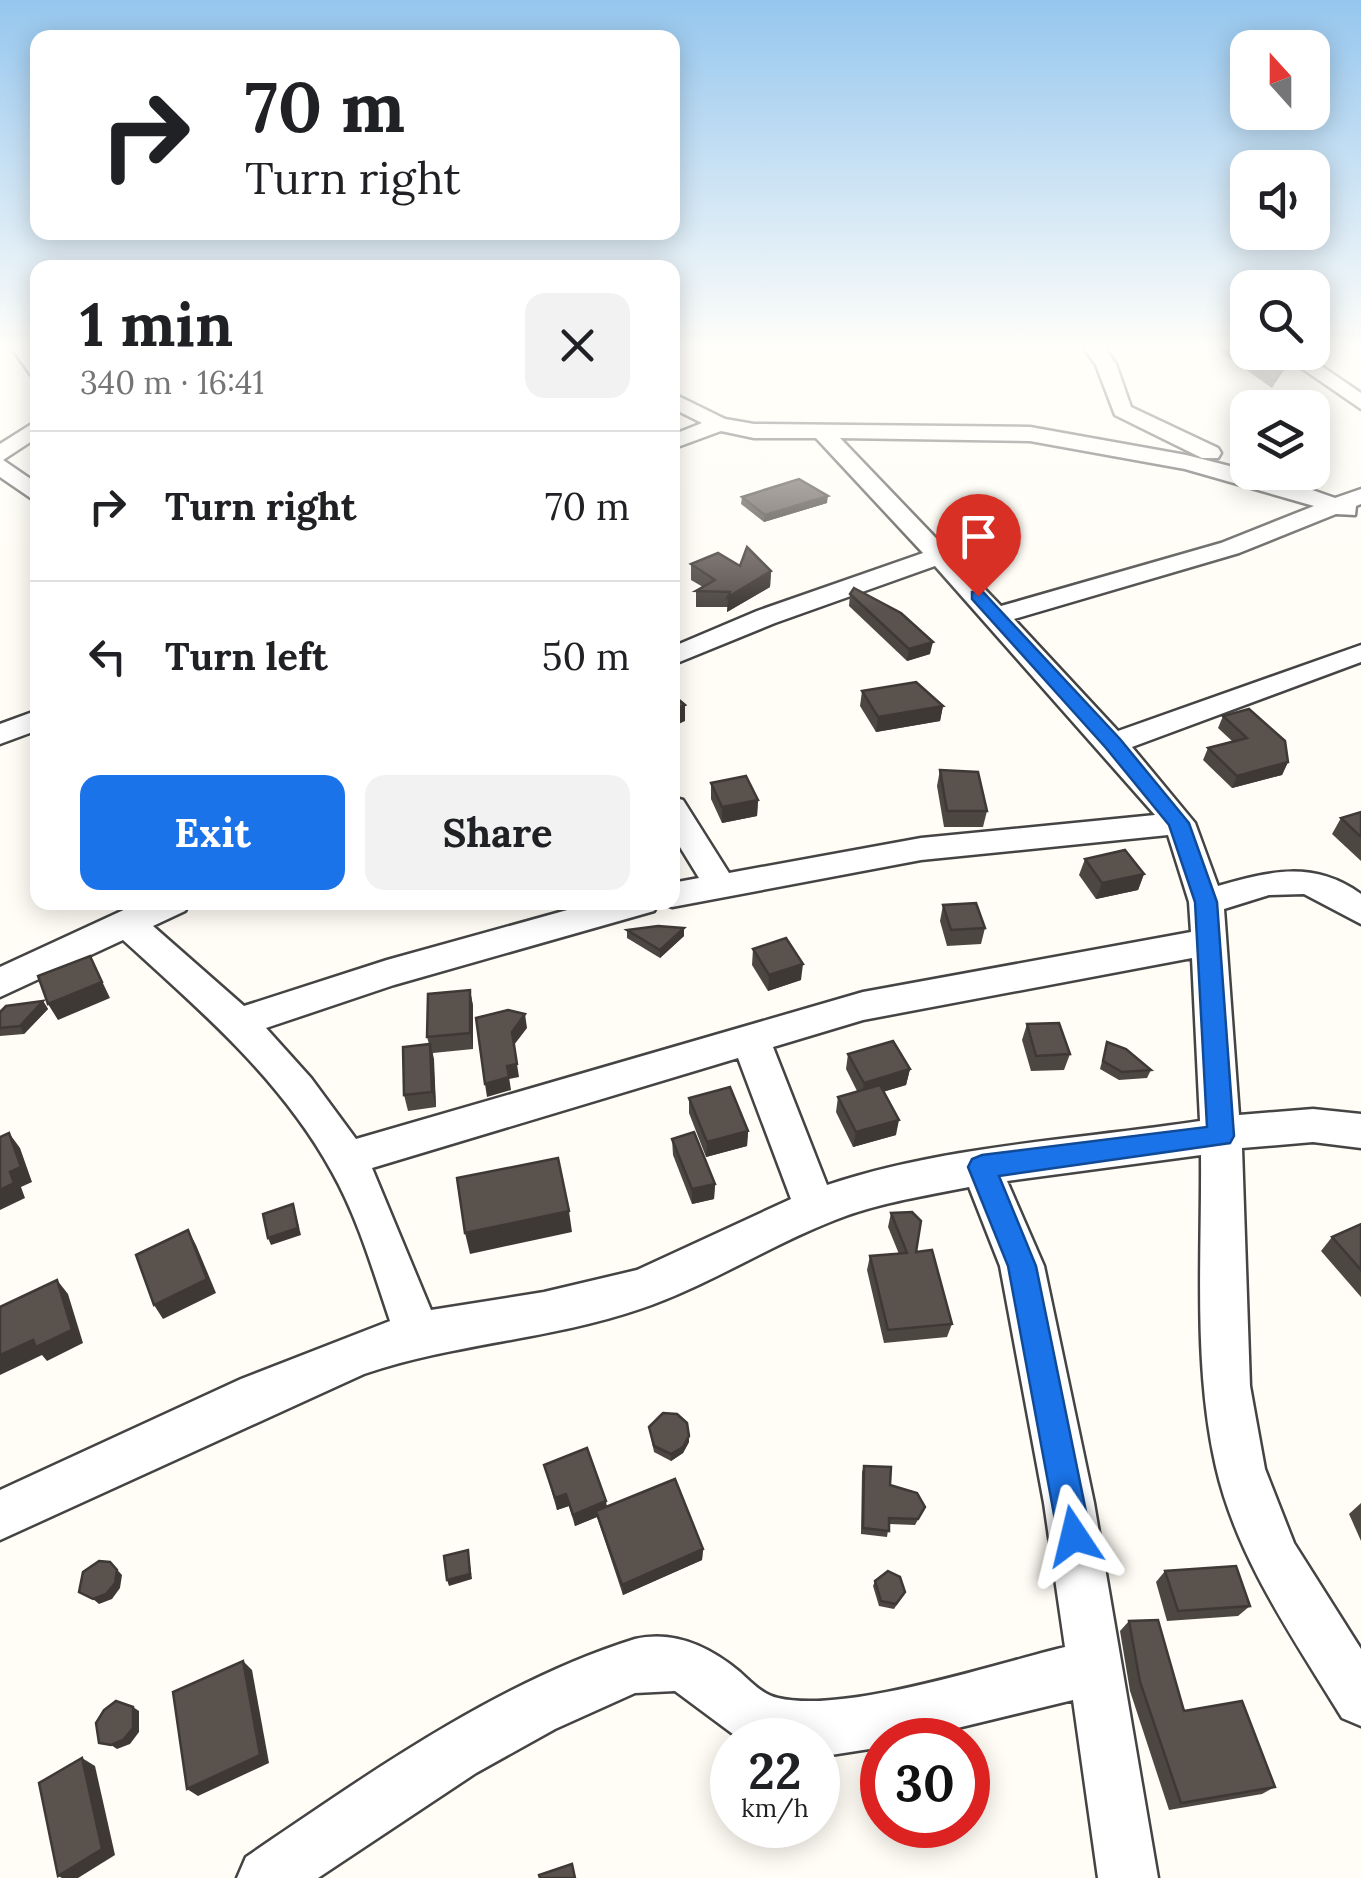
<!DOCTYPE html>
<meta charset="utf-8">
<style>
:root{--surface:#fff;--page:#f2f2f2;--text:#202124;--muted:#757577;--line:#e0e0e0;--accent:#1a73e8}
body{margin:0;font-family:Lora,serif;background:var(--page);color:var(--text);height:100vh;display:flex;flex-direction:column;font-size:38px;white-space:nowrap}
*{box-sizing:border-box;margin:0}
p{font-size:32px;color:var(--muted)}
.icon{flex:none;width:55px;height:55px;fill:none;stroke:currentColor;stroke-width:2;stroke-linecap:round;stroke-linejoin:round}
.map{position:relative;flex:1;overflow:hidden}
.details{position:absolute;left:30px;top:260px;width:650px;height:650px;display:flex;flex-direction:column;background:var(--surface);border-radius:20px;box-shadow:0 5px 25px #0003}
.details>*{flex:none}
.top-card{position:absolute;left:30px;top:30px;width:650px;height:210px;border-radius:20px;box-shadow:0 5px 25px #0003;background:#fff;color:var(--text);overflow:hidden}
.needle{width:65px;rotate:339deg}
.tools{position:absolute;left:1230px;top:30px;display:grid;gap:20px}
.tools a{display:grid;place-items:center;width:100px;height:100px;border-radius:20px;background:var(--surface);box-shadow:0 5px 25px #0003;font-size:50px}
.speed{position:absolute;left:710px;top:1718px;display:flex;gap:20px;font-size:50px;font-weight:700;text-align:center}
.speed>*{display:grid;place-content:center;width:130px;height:130px;border-radius:50%;background:var(--surface);box-shadow:0 5px 25px #0003;line-height:1}
.speed small{font-size:25px;font-weight:400}
.speed .limit{border:15px solid #d22;background:#fff;color:#111}
.pin{position:absolute;display:grid;place-items:center;width:85px;height:85px;color:#fff;margin:-102px -42px;border-radius:50% 50% 50% 0;rotate:-45deg;box-shadow:0 0 10px #0007}
.pin .icon{rotate:45deg}
.me{position:absolute;width:110px;margin:-55px;rotate:350deg;stroke-linejoin:round;filter:drop-shadow(0 0 8px #0008)}
.turn{display:flex;align-items:center;gap:35px;height:210px;padding:0 50px;font-size:45px}
.turn .icon{width:130px;height:130px;stroke-width:2.5}
.turn b{display:block;font-size:70px;line-height:85px}
.round{display:grid;place-items:center;flex:none;width:105px;height:105px;border-radius:20px;background:var(--page)}
.summary{display:flex;align-items:center;justify-content:space-between;height:170px;padding:0 50px}
h1{font-size:60px;font-weight:700;line-height:75px}
.primary-button{display:flex;gap:20px;margin-top:auto;padding:20px 50px}
.primary-button a{flex:1;height:115px;border-radius:20px;background:var(--accent);color:#fff;font-size:40px;font-weight:700;line-height:115px;text-align:center}
.primary-button a+a{background:var(--page);color:var(--text)}
ul{padding:0;list-style:none}
li{display:flex;align-items:center;gap:30px;height:150px;padding:0 50px;border-top:2px solid var(--line)}
li div{flex:1}
li b{display:block;font-size:38px}
li em{font-style:normal}
.map>svg:first-child{display:block}
.lines{fill:none;stroke-linecap:round;stroke-linejoin:round}
.minor-casing{stroke:#444;stroke-width:5}
.minor{fill:#fff;fill-rule:evenodd}
.wall{fill:#4d4742}
.shaded-wall{fill:#3f3936}
.building{fill:#5a524d;stroke:#3f3936;stroke-width:2.5}
.route{fill:#1a73e8;stroke:#114b97;stroke-width:2.5}
</style>
<div class="map">
<svg width="1361" height="1878" viewBox="0 0 1361 1878">
<rect width="100%" height="100%" fill="#fffdf5"/>
<g class="lines">
<defs>
<g id="minor">
<path d="M11 347H30L38 357V377L31 375Z"/>
<path d="M1083 347H1103L1116 364 1131 407 1218 448 1221 453 1218 458H1202L1115 415 1096 365Z"/>
<path d="M1278 352H1301L1361 393V409Z"/>
<path d="M672 393 725 419 754 424 1030 427 1186 455 1281 479 1335 498 1361 489V504L1356 506 1355 515 1336 514 1239 553 1014 619 1118 731 1361 645V662L1132 747 1195 823 1218 886C1269 871 1314 860 1361 894V924L1304 894 1269 895 1224 909 1239 1115 1313 1109 1361 1114V1148L1313 1142 1242 1148 1250 1386 1265 1469 1294 1543 1361 1649V1726L1342 1718C1294 1639 1237 1559 1216 1467 1193 1366 1202 1257 1201 1155L1007 1181 1044 1266 1094 1503 1158 1878H1098L1073 1700 908 1740H882V1746L876 1748 818 1757V1740H741L675 1691 635 1693 555 1729 476 1773 318 1878H237L246 1857C365 1776 497 1682 635 1639 674 1630 710 1647 740 1672 751 1682 763 1695 778 1698 844 1714 995 1664 1065 1647L1044 1503 1000 1266 969 1187C924 1196 877 1203 835 1220 768 1246 708 1286 640 1309 550 1340 454 1343 364 1374L0 1540V1490L241 1379 390 1321C373 1271 358 1218 332 1172 281 1079 200 1010 123 940L0 997V967L141 902H190L185 911 153 926 244 1006 387 960 596 902H659L654 911 394 985 266 1028 311 1078 356 1139 863 992 1191 932 1189 902 1168 835 921 860 672 907 660 903 672 902V883L699 878 672 834V797L683 800 729 873 921 838 1155 815 935 566 775 623 672 665V647L757 611 923 553 816 438H754L721 431 672 449V435L702 423 672 408ZM840 438 1030 441 1185 469 1314 506 1221 543 1001 606ZM1192 958 1200 1121C1075 1140 948 1145 827 1185L773 1047 863 1020ZM738 1058 791 1199 637 1270 544 1292 431 1310 372 1168Z"/>
<path d="M38 420V437L3 460 38 484V503L0 477V444Z"/>
<path d="M38 710V730L0 744V724Z"/>
</g>
</defs>
<use href="#minor" class="minor-casing"/>
<use href="#minor" class="minor"/>
</g>
<g class="wall">
<path d="M1214 347H1248L1285 367 1282 373 1272 388Z"/>
<path d="M742 497 827 503 764 522 741 504Z"/>
<path d="M691 564 740 566 771 571 770 587 727 612 728 607H696V591L703 587 691 580Z"/>
<path d="M850 594 930 654 907 661 849 606Z"/>
<path d="M862 691 943 706 940 721 876 732 860 706Z"/>
<path d="M1223 716 1288 762 1282 775 1232 788 1203 760 1208 748 1232 741 1218 728Z"/>
<path d="M940 770 987 811 983 827H944L937 786Z"/>
<path d="M711 783 758 800 757 816 722 823 711 799Z"/>
<path d="M1361 812V861L1332 834 1341 818Z"/>
<path d="M1085 859 1144 874 1138 890 1096 899 1079 875Z"/>
<path d="M943 905 985 928 981 944 947 946 940 921Z"/>
<path d="M684 928V936L660 958 627 938V930Z"/>
<path d="M753 949 801 980 768 991 752 965Z"/>
<path d="M470 990 473 1006V1049L433 1053 436 1107 408 1111 404 1095 429 1044 427 1037Z"/>
<path d="M43 1001 48 1009 24 1034 0 1036V1012Z"/>
<path d="M1027 1024 1070 1054 1064 1070 1031 1071 1022 1040Z"/>
<path d="M1107 1042 1151 1070 1147 1078 1119 1080 1100 1069Z"/>
<path d="M848 1054 910 1069 906 1085 883 1092 896 1135 853 1147 836 1112 838 1097 857 1091 846 1069Z"/>
<path d="M689 1098 748 1131 747 1146 706 1157 689 1113Z"/>
<path d="M672 1139 715 1184 714 1199 692 1204 673 1155Z"/>
<path d="M891 1213 916 1252 952 1324 947 1337 884 1343 867 1270 870 1256 899 1254 888 1227Z"/>
<path d="M1361 1224V1297L1321 1251 1332 1237Z"/>
<path d="M649 1427 689 1436V1442L683 1453 671 1461 654 1452Z"/>
<path d="M544 1465 607 1507 703 1549 702 1560 623 1595 597 1517 575 1526 569 1506 557 1510Z"/>
<path d="M864 1466 890 1485 925 1507 915 1525 889 1524 887 1537 861 1534 862 1472Z"/>
<path d="M1361 1503V1541L1349 1514Z"/>
<path d="M1165 1571 1250 1606 1238 1616 1167 1621 1156 1582Z"/>
<path d="M875 1581 905 1592 894 1609 879 1606 873 1586Z"/>
<path d="M1129 1621 1184 1711 1275 1787 1262 1794 1169 1810 1130 1691 1120 1631Z"/>
</g>
<g class="shaded-wall">
<path d="M828 496 827 503 764 522 765 515Z"/>
<path d="M771 571 770 587 727 612 728 597Z"/>
<path d="M933 642 930 654 907 661 909 649Z"/>
<path d="M685 705V721L672 727V711Z"/>
<path d="M943 706 940 721 876 732 878 717Z"/>
<path d="M1288 762 1282 775 1232 788 1237 776Z"/>
<path d="M758 800 757 816 722 823V807Z"/>
<path d="M1144 874 1138 890 1096 899 1102 883Z"/>
<path d="M684 928V936L660 958V950Z"/>
<path d="M90 956 110 998 58 1020 48 1004Z"/>
<path d="M803 964 801 980 768 991 769 975Z"/>
<path d="M470 990 473 1006V1049L470 1033Z"/>
<path d="M43 1001 48 1009 24 1034 20 1026Z"/>
<path d="M525 1014 527 1028 514 1045 512 1032Z"/>
<path d="M430 1044 434 1059 436 1107 432 1092Z"/>
<path d="M517 1064 519 1077 509 1079 507 1066Z"/>
<path d="M910 1069 906 1085 861 1098 864 1083Z"/>
<path d="M509 1077 511 1090 487 1097 485 1084Z"/>
<path d="M899 1120 896 1135 853 1147 856 1132Z"/>
<path d="M748 1131 747 1146 706 1157 707 1142Z"/>
<path d="M9 1133 20 1148 32 1182 21 1187 25 1198 0 1210V1190L10 1172Z"/>
<path d="M715 1184 714 1199 692 1204V1189Z"/>
<path d="M293 1204 301 1235 271 1245 268 1238Z"/>
<path d="M569 1211 572 1232 470 1254 465 1233Z"/>
<path d="M188 1230 196 1245 216 1293 163 1319 154 1305Z"/>
<path d="M57 1280 68 1294 83 1343 47 1361 42 1355 0 1375V1355L33 1340Z"/>
<path d="M689 1436V1442L683 1453 671 1461V1454Z"/>
<path d="M566 1494 569 1506 557 1510 555 1498Z"/>
<path d="M606 1501 608 1513 596 1511 597 1517 575 1526 573 1515Z"/>
<path d="M703 1549 702 1560 623 1595 622 1585Z"/>
<path d="M468 1550 472 1579 449 1586 447 1580Z"/>
<path d="M110 1562 122 1575 120 1588 112 1599 99 1604 93 1599Z"/>
<path d="M243 1661 252 1670 269 1763 198 1796 187 1789Z"/>
<path d="M133 1707 139 1711V1732L130 1744 117 1749 111 1745Z"/>
<path d="M82 1758 95 1766 115 1855 78 1878H62L58 1876Z"/>
</g>
<g class="building">
<path d="M1226 347H1248V352H1267L1285 367 1274 381Z"/>
<path d="M799 479 828 496 765 515 742 497Z"/>
<path d="M747 547 771 571 728 597 730 592 696 591 715 580 691 564 718 553 740 566Z"/>
<path d="M854 588 901 613 933 642 909 649 850 594Z"/>
<path d="M916 682 943 706 878 717 862 691Z"/>
<path d="M672 694 685 705 672 711Z"/>
<path d="M1249 709 1285 741 1288 762 1237 776 1208 748 1247 738 1223 716Z"/>
<path d="M940 770 978 772 987 811H947Z"/>
<path d="M746 776 758 800 722 807 711 783Z"/>
<path d="M1361 812V837L1341 818Z"/>
<path d="M1125 850 1144 874 1102 883 1085 859Z"/>
<path d="M976 903 985 928 951 930 943 905Z"/>
<path d="M658 926 684 928 660 950 627 930Z"/>
<path d="M786 938 803 964 769 975 753 949Z"/>
<path d="M90 956 102 982 48 1004 38 976Z"/>
<path d="M470 990V1033L427 1037 428 994Z"/>
<path d="M43 1001 20 1026 0 1028V1012L6 1006Z"/>
<path d="M508 1010 525 1014 512 1032 517 1064 507 1066 509 1077 485 1084 476 1018Z"/>
<path d="M1059 1023 1070 1054 1036 1056 1027 1024Z"/>
<path d="M893 1041 910 1069 864 1083 848 1054Z"/>
<path d="M1107 1042 1126 1049 1151 1070 1122 1072 1103 1061Z"/>
<path d="M430 1044 432 1092 404 1095 403 1047Z"/>
<path d="M880 1085 899 1120 856 1132 838 1097Z"/>
<path d="M730 1087 748 1131 707 1142 689 1098Z"/>
<path d="M694 1132 715 1184 692 1189 672 1139Z"/>
<path d="M9 1133 21 1167 10 1172 14 1183 0 1190V1137Z"/>
<path d="M558 1158 569 1211 465 1233 457 1178Z"/>
<path d="M293 1204 298 1228 268 1238 263 1214Z"/>
<path d="M912 1212 921 1221 916 1252 932 1250 952 1324 888 1330 870 1256 907 1253 891 1213Z"/>
<path d="M1361 1224V1270L1332 1237Z"/>
<path d="M188 1230 207 1279 154 1305 136 1255Z"/>
<path d="M57 1280 72 1330 36 1347 33 1340 0 1355V1307Z"/>
<path d="M663 1413 677 1414 687 1423 689 1436 683 1447 671 1454 654 1446 649 1427Z"/>
<path d="M587 1448 606 1501 573 1515 566 1494 555 1498 544 1465Z"/>
<path d="M864 1466 891 1467 890 1485 917 1493 925 1507 918 1519 889 1518V1531L863 1528Z"/>
<path d="M675 1479 703 1549 622 1585 596 1511Z"/>
<path d="M468 1550 470 1574 447 1580 444 1556Z"/>
<path d="M99 1561 110 1562 117 1570 115 1583 106 1594 93 1599 79 1592 83 1572Z"/>
<path d="M1236 1566 1250 1606 1178 1611 1165 1571Z"/>
<path d="M888 1571 900 1577 905 1592 896 1604 881 1601 875 1581Z"/>
<path d="M1158 1620 1184 1711 1242 1701 1275 1787 1181 1803 1140 1682 1129 1621Z"/>
<path d="M243 1661 260 1755 187 1789 173 1692Z"/>
<path d="M116 1701 133 1707V1728L123 1740 111 1745 99 1743 96 1723 104 1710Z"/>
<path d="M82 1758 102 1849 58 1876 39 1783Z"/>
<path d="M572 1864 575 1878H540L539 1875Z"/>
</g>
<linearGradient id="sky" x2="0" y2="1"><stop stop-color="#95c6ee"/><stop offset="0.57" stop-color="#fffefa"/><stop offset="1" stop-color="#fffefa" stop-opacity="0"/></linearGradient>
<rect width="1361" height="610" fill="url(#sky)"/>
<path class="route" d="M972 592H983L1120 739 1189 823 1217 902 1234 1136 1230 1143 999 1176 1036 1266 1091 1536 1086 1548 1074 1552 1063 1548 1058 1536 1008 1266 968 1167 972 1159 982 1155 1207 1127 1195 902 1169 825 1106 748 972 599Z"/>
</svg>
<div class="tools">
<a><svg class="needle" viewBox="-14 -14 28 28"><path d="M0-13l5 13h-10z" fill="#e53935"/><path d="M0 13l5-13h-10z" fill="#757577"/></svg></a>
<a><svg class="icon" aria-label="sound" viewBox="0 0 24 24"><path d="M4 9h4l5-4v14l-5-4H4zM17 9q2 3 0 6"/></svg></a>
<a><svg class="icon" aria-label="search" viewBox="0 0 24 24"><circle cx="10" cy="10" r="6"/><path d="M15 15l6 6"/></svg></a>
<a><svg class="icon" aria-label="layers" viewBox="0 0 24 24"><path d="M12 4l9 5-9 5-9-5zM3 14l9 5 9-5"/></svg></a>
</div>
<div class="speed"><div>22<small>km/h</small></div><div class="limit">30</div></div>
<div class="pin" style="left:978px;top:596px;background:#d93025"><svg class="icon" aria-label="arrive" viewBox="0 0 24 24"><path d="M6 21V4h12l-3 4 3 4H6"/></svg></div>
<svg class="me" style="left:1074px;top:1536px" viewBox="-20 -20 40 40"><path d="M0-17L14 15 0 8-14 15z" fill="#1a73e8" stroke="#fff" stroke-width="4"/></svg>
<div class="top-card">
<div class="turn"><svg class="icon" aria-label="right" viewBox="0 0 24 24"><path d="M7 20v-9h11M14 6l5 5-5 5"/></svg><div><b>70 m</b>Turn right</div></div>
</div>
<section class="details">
<div class="summary"><div><h1>1 min</h1><p>340 m · 16:41</p></div><a class="round"><svg class="icon" aria-label="close" viewBox="0 0 24 24"><path d="M6 6l12 12M18 6L6 18"/></svg></a></div>
<ul>
<li><svg class="icon" aria-label="right" viewBox="0 0 24 24"><path d="M7 20v-9h11M14 6l5 5-5 5"/></svg><div><b>Turn right</b></div><em>70 m</em></li>
<li><svg class="icon" aria-label="left" viewBox="0 0 24 24"><path d="M17 20v-9H6M10 6l-5 5 5 5"/></svg><div><b>Turn left</b></div><em>50 m</em></li>
</ul>
<div class="primary-button"><a>Exit</a><a>Share</a></div>
</section>
</div>
